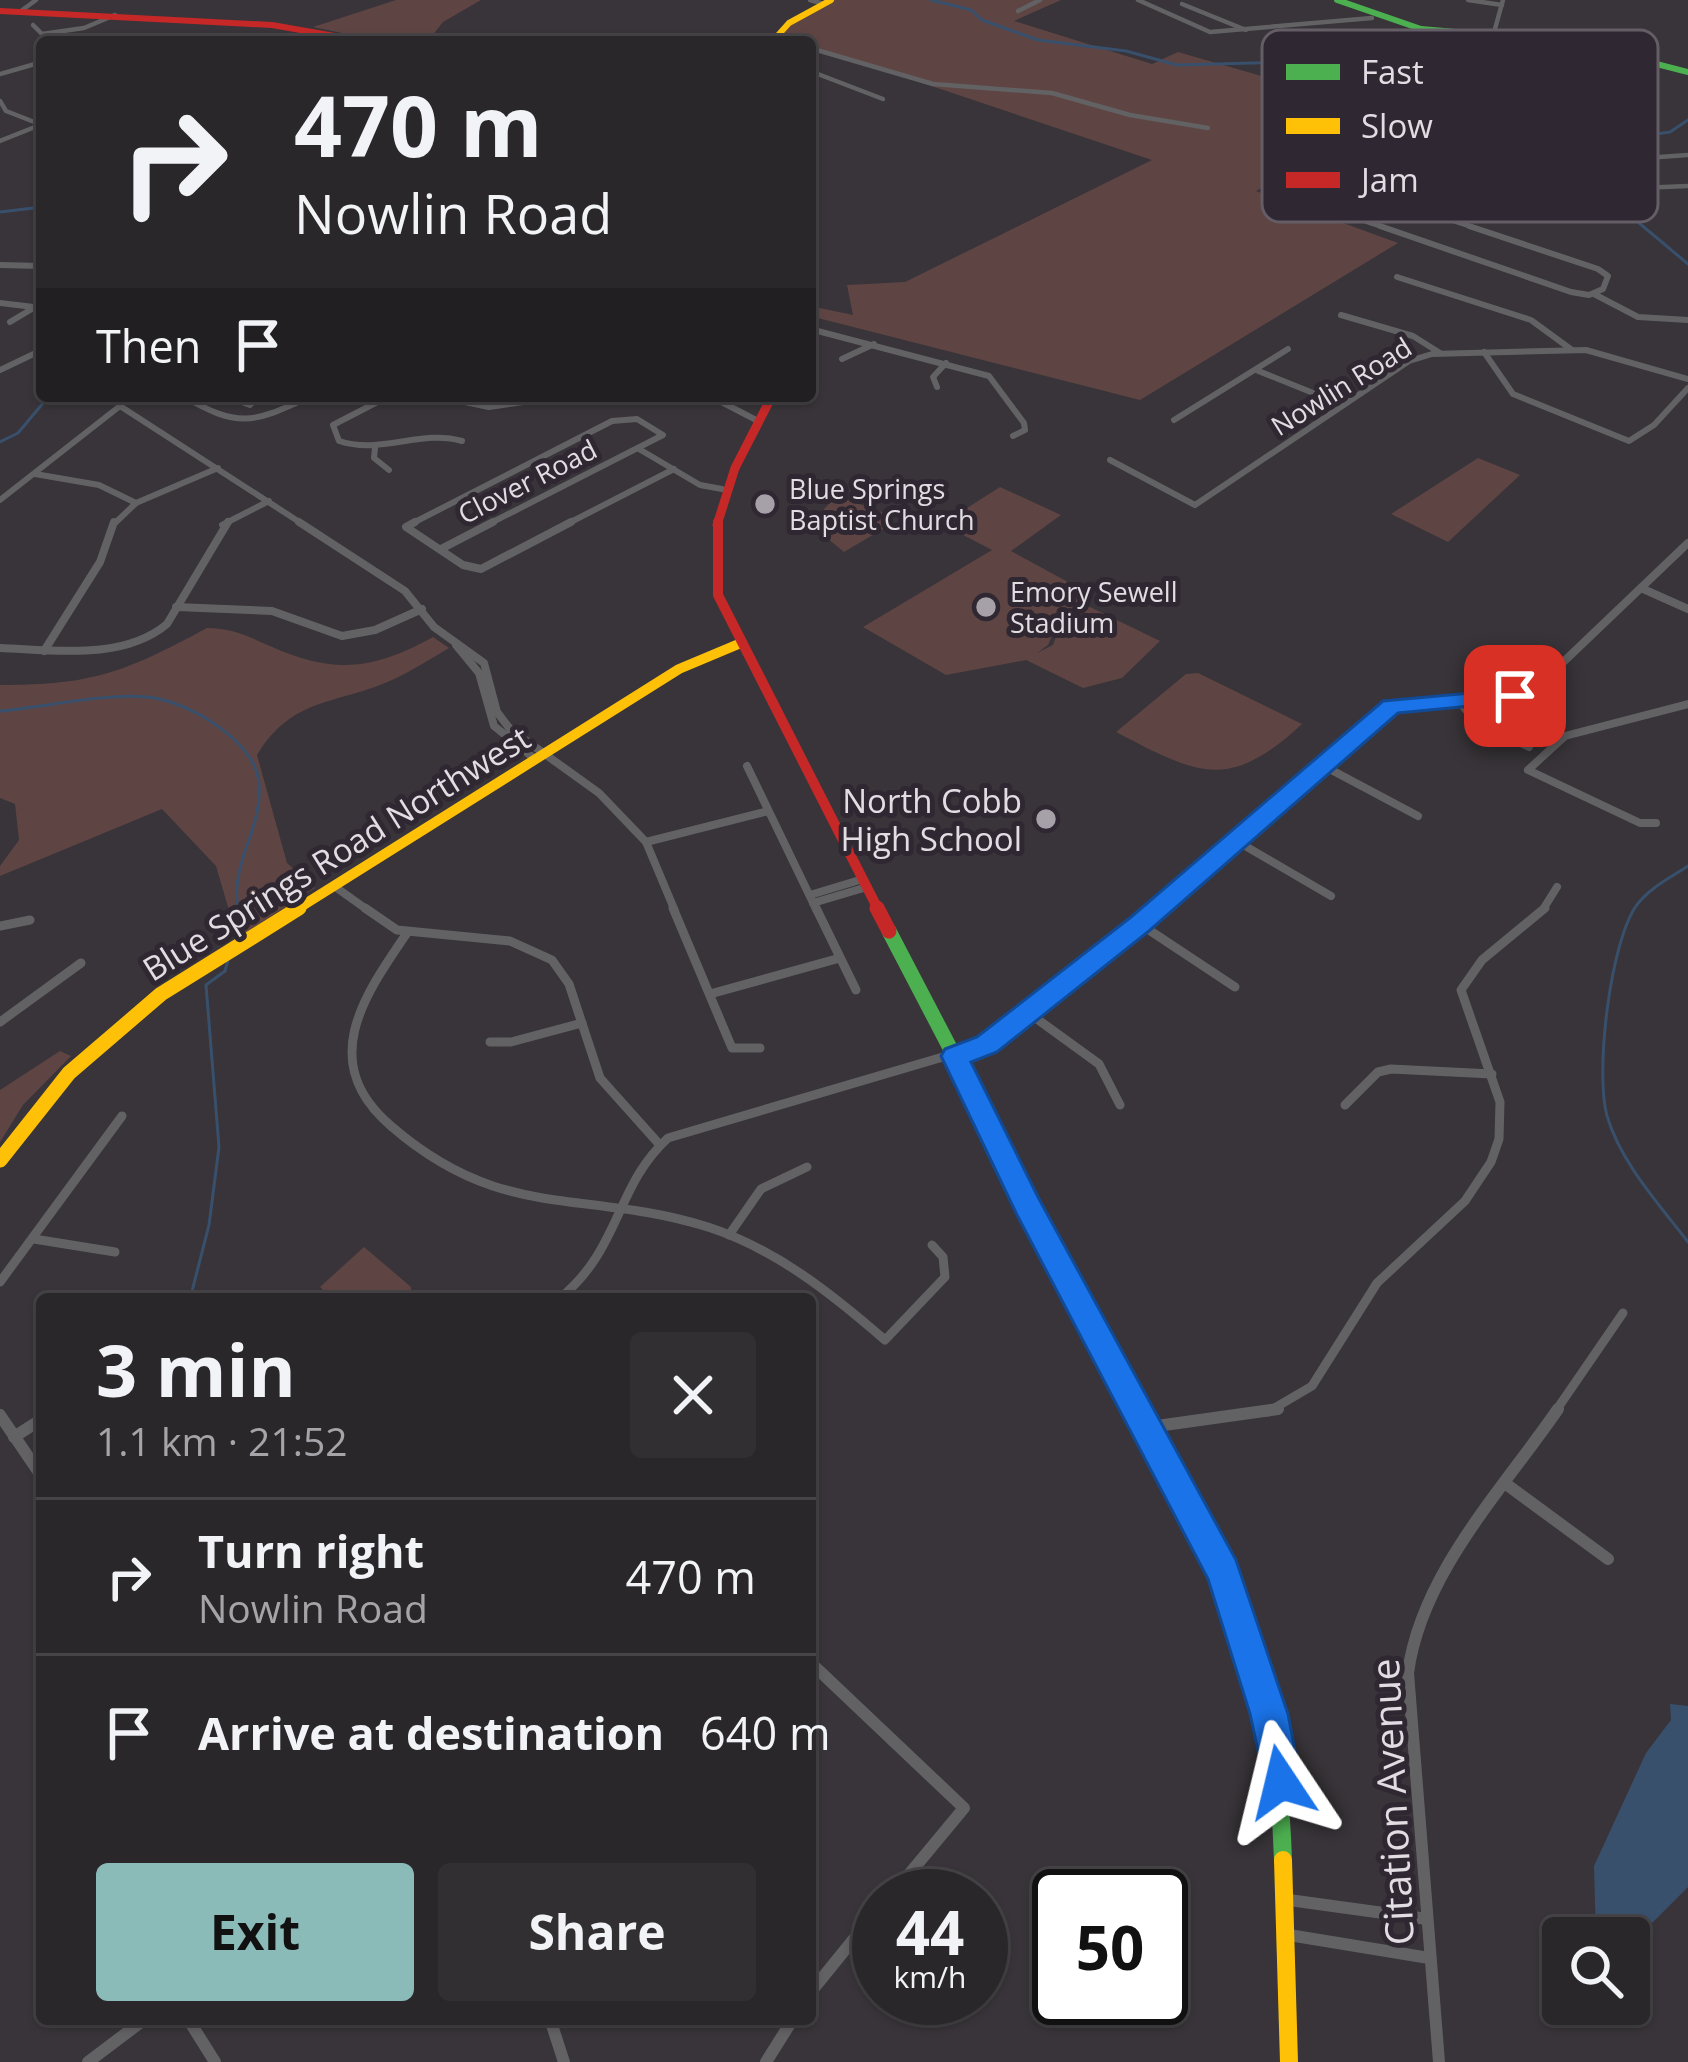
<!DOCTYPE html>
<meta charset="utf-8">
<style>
:root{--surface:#2a272b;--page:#322f33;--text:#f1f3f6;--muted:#a5a5a9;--line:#464447;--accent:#8bbbb9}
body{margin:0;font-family:"Open Sans",sans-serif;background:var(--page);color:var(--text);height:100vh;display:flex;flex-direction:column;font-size:45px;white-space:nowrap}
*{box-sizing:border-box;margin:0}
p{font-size:39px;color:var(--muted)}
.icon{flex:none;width:66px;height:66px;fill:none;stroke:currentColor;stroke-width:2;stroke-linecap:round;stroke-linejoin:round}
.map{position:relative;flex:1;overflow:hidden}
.sheet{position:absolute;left:36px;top:1293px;width:780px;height:732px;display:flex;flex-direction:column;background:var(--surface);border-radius:12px;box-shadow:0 3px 9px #0004,0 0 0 3px var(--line)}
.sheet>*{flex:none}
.top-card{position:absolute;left:36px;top:36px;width:780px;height:366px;border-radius:12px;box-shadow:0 3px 9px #0004,0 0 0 3px var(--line);background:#2a272b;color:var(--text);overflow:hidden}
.tools{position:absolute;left:1542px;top:1917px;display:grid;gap:24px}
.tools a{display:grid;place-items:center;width:108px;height:108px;border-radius:12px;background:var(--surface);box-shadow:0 3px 9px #0004,0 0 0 3px var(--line);font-size:60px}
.speed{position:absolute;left:852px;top:1869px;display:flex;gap:24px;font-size:60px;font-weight:700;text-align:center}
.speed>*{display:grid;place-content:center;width:156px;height:156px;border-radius:50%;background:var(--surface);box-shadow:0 3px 9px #0004,0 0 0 3px var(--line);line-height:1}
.speed small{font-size:30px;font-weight:400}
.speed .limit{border:6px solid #111;border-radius:18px;background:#fff;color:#111}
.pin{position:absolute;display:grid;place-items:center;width:102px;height:102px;color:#fff;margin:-51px;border-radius:24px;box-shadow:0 6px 18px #0006}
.me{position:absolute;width:132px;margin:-66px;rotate:350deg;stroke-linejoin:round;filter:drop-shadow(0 0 9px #0008)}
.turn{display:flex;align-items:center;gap:42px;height:252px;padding:0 60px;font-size:54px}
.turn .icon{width:156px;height:156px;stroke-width:2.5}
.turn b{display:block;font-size:84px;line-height:102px}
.then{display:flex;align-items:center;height:114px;padding:0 60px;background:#0003;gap:24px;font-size:45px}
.round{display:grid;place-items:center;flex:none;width:126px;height:126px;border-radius:12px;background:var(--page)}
.headline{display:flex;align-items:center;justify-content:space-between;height:204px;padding:0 60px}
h1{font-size:72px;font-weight:700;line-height:90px}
.cta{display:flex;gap:24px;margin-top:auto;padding:24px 60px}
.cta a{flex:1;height:138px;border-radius:12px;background:var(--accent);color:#111;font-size:48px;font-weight:700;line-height:138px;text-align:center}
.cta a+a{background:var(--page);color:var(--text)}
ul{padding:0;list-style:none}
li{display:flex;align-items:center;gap:36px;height:156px;padding:0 60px;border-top:3px solid var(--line)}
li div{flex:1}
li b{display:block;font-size:45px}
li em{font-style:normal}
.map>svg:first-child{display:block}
.green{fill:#5e4543}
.water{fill:#38506c}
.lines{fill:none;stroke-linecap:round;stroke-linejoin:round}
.stream{stroke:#38506c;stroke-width:3}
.street-far4{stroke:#626264;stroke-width:4.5}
.street-far3{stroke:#626264;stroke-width:6}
.street-far2{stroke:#626264;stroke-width:8}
.street-far1{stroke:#626264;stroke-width:9}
.street{stroke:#626264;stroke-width:12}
.fast-far2{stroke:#4caf50;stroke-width:6}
.fast-far1{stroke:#4caf50;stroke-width:15}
.fast{stroke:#4caf50;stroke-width:18}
.slow-far3{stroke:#ffc107;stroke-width:6}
.slow-far2{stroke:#ffc107;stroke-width:10}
.slow-far1{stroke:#ffc107;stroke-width:15}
.slow{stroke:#ffc107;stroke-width:18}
.jam-far3{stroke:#c62828;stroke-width:6}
.jam-far2{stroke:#c62828;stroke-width:9}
.jam-far1{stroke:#c62828;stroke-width:10}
.jam{stroke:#c62828;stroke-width:15}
.route{fill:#1a73e8;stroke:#114b97;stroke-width:3}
.poi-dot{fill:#a6a1a8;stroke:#2f2731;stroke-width:4.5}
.labels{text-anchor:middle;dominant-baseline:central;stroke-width:10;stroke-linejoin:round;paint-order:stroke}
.far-street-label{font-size:27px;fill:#e2dce3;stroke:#2f2731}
.far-poi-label{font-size:27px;fill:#e2dce3;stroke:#2f2731;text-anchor:start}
.poi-label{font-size:33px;fill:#e2dce3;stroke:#2f2731;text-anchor:end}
.street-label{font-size:33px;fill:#e2dce3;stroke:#2f2731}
.near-street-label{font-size:39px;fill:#e2dce3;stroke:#2f2731}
.key{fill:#2f2731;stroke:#655d66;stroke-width:3}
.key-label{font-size:33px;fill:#e2dce3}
</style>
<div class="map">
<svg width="1688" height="2062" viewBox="0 0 1688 2062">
<rect width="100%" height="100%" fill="#383439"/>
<g class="green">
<path d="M396 0H481L443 22 427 42H385L313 27Z"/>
<path d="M831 0H1061L1014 21 1152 64 1178 52 1393 114 1256 191 1398 243 1140 400 810 316V306L853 315 847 285 905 282 1152 160 779 35 788 22Z"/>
<path d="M1478 458 1520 475 1448 542 1391 514Z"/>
<path d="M1000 487 1061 515 1011 551 1090 594 1059 619 1048 645 1037 653 1053 645 1062 621 1088 606 1160 641 1122 678 1083 688 1026 660 946 675 863 627 992 550 942 524Z"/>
<path d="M837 496 890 515 893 523 844 552 820 532 817 516Z"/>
<path d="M207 628C232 628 247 636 270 646 332 674 372 671 433 637L449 648C430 659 412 671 392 680 337 705 293 696 257 755L287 863 315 888 237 938 216 866 162 809 0 876V866L19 840 15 804 0 798V685C94 685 125 672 207 628Z"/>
<path d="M1198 673 1302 724C1229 792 1198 775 1116 732L1186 674Z"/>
<path d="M60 1051 71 1056 23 1105 0 1142V1090Z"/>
<path d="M364 1247 411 1287V1294L404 1299H332L320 1287Z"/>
</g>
<path class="water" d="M1670 1704 1688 1706V1887L1638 1937 1636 1973 1629 1982V1938H1596L1594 1866 1646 1753 1671 1720Z"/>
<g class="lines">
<g class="stream">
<path d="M931 0 971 10 982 20 1038 40 1126 51 1177 65 1294 62 1414 116 1465 115 1524 138 1614 140 1670 132 1688 120"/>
<path d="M1502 135 1478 151 1538 179"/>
<path d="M1549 183 1614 202 1688 264"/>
<path d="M0 212 42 207"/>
<path d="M0 442 18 433 49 396"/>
<path d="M0 711C47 707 102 693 148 697 187 701 257 741 259 784 263 836 224 862 241 928"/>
<path d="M1688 866C1670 878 1649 888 1636 906 1610 944 1595 1072 1607 1116 1621 1163 1659 1204 1688 1242"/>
<path d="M190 1299 209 1225 219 1147 206 985 225 971 228 960"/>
</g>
<g class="street-far4">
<path d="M810 0 824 4"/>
<path d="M1138 0 1210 32 1372 18"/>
<path d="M1468 0 1502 5"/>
<path d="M1503 0 1490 47 1468 59 1448 84 1525 106 1582 86V79"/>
<path d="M1182 4 1246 30"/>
<path d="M21 11 36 0"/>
<path d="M1018 11 1040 0"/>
<path d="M33 25 42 34 84 28 115 15"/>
<path d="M1271 44 1350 36 1395 43"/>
<path d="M1490 47 1536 52"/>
<path d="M810 48 933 84 1052 93 1130 115 1208 128"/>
<path d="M1462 65 1611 81 1647 67"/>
<path d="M810 71 883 99"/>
<path d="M0 74 42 62"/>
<path d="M1380 74 1388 68 1389 45 1423 33"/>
<path d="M0 101 6 111 42 125"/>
<path d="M0 141 40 125"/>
<path d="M1357 160 1403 171 1451 164"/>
<path d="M1324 178 1478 229"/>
<path d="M1639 188 1688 186"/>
<path d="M1370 223 1423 196 1535 184 1588 162 1688 155"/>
<path d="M1388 229 1292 196 1366 154 1413 137"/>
</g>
<g class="street-far3">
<path d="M1380 226 1571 292 1589 295 1603 289 1608 276 1598 269 1469 226"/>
<path d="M0 265 42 266"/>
<path d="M1397 277 1531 320 1572 350"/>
<path d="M1594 294 1638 317 1688 320"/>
<path d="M0 303 42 308"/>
<path d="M1341 315 1413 336 1440 353"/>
<path d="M10 322 35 307"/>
<path d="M810 329 989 376 1024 423 1025 430 1013 436"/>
<path d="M1484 352 1513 394 1629 441 1654 425 1688 388"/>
<path d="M842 359 874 344"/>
<path d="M0 370 42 350"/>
<path d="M1256 370 1343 405"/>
<path d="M937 387 933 377 946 363"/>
<path d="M183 396C241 430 254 422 312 396"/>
<path d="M389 396 333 425 339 441C381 455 420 429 462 441"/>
<path d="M436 396 489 407 564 396"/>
<path d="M710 396 758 421"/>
<path d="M239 401 250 405 259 396"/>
<path d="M1174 420 1288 349"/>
<path d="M375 448 374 458 389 470"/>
<path d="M639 449 700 485 722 489"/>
<path d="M1110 460 1195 505 1409 361 1432 354 1586 350 1688 379"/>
<path d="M35 474 99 485 136 503"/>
<path d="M0 500 120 406 304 525"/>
<path d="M113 525 136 503 218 468"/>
<path d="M222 525 269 501"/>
<path d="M409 525 612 421 637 419 663 435 487 525"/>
<path d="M565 525 674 469"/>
</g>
<g class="street-far2">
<path d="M299 522 405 591 434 627 484 663 497 712 510 729 599 793 646 842 675 911"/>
<path d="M415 522 406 527 463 565 481 569 571 522"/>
<path d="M441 549 493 522"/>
<path d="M1641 588 1688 609"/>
<path d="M176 607 272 611 342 636 375 630 422 609"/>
<path d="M456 645 479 673 494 726 535 759"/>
<path d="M0 648C53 650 123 661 167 624L228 522"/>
<path d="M44 651 100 562 114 522"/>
<path d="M1459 701 1474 720 1529 747"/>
<path d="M1322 765 1418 816"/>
<path d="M747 766 817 911"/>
<path d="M1656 823H1640L1528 770 1565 736 1688 704"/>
<path d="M1235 840 1331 896"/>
<path d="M646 842 768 811"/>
<path d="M334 886 369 911"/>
<path d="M810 895 863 879"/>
<path d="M813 903 867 887"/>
<path d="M1156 911 1391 706 1534 690 1688 543"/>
<path d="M1542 911 1557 887"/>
</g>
<g class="street-far1">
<path d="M365 908 397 930 510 941 552 960 569 984 600 1078 659 1144"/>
<path d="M673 908 732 1048H760"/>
<path d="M816 908 856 990"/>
<path d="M1140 924 1235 987"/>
<path d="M0 926 30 920"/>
<path d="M407 933C363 997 317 1063 391 1126 503 1223 582 1188 708 1227 776 1249 832 1294 885 1340L945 1277 943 1257 932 1245"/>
<path d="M710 994 840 958"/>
<path d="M1026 1011 1099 1064 1120 1105"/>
<path d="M0 1022 81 963"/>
<path d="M490 1042H511L582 1023"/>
<path d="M1345 1105 1378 1072 1391 1069 1492 1074"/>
<path d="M729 1235 761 1189 807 1167"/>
<path d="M34 1239 115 1252"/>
<path d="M0 1282 122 1116"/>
<path d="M559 1299C621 1249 615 1186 668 1138L987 1044 1159 908"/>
<path d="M1268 1412 1312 1386 1377 1283 1465 1201 1491 1162 1499 1139 1500 1102 1461 990 1482 960 1545 908"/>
<path d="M1555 1412 1623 1313"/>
</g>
<g class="street">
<path d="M0 1415 42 1477"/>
<path d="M1150 1427 1278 1409"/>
<path d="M14 1437 42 1419"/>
<path d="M1506 1484 1608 1559"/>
<path d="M810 1662 964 1808 891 1896"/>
<path d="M1289 1900 1427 1919"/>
<path d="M1289 1935 1429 1958"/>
<path d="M810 1993 879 1908"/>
<path d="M188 2019 215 2062"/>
<path d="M550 2019 564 2062"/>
<path d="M88 2062 145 2019"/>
<path d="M766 2062 793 2019"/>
<path d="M1439 2062 1408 1673C1421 1574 1503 1489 1558 1409"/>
</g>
<path class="fast-far2" d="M1337 0 1421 29 1571 42 1688 72"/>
<path class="fast-far1" d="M889 931 1140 1412"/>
<path class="fast" d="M1138 1409C1166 1463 1200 1516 1224 1572 1263 1664 1280 1761 1283 1860"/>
<path class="slow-far3" d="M772 42 789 23 831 0"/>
<path class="slow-far2" d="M294 911 679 669 741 643"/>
<path class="slow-far1" d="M0 1160 69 1073 161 994 299 908"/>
<path class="slow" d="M1283 1860 1289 2062"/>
<path class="jam-far3" d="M0 11 272 25 369 42"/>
<path class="jam-far2" d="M717 525 735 468 772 396"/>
<path class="jam-far1" d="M718 522V595L879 911"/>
<path class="jam" d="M877 908 889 931"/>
</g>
<path class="route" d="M1515 689 1526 696 1523 701 1398 713 1149 931 997 1052 971 1062 1038 1197 1236 1560 1288 1714 1301 1782 1295 1796 1281 1802 1268 1796 1250 1714 1208 1579 1017 1215 941 1056 945 1049 977 1037 1131 917 1383 701Z"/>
<g class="poi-dot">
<circle cx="765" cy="504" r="12"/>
<circle cx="986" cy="607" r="12"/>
<circle cx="1046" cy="819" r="12"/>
</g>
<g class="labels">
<g class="far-street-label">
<text transform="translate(1341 386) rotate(-32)">Nowlin Road</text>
<text transform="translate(527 481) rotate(-27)">Clover Road</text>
</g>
<g class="far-poi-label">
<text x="789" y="488">Blue Springs<tspan x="789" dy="31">Baptist Church</tspan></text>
<text x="1010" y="591">Emory Sewell<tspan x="1010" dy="31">Stadium</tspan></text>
</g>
<g class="poi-label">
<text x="1022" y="800">North Cobb<tspan x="1022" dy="38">High School</tspan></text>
</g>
<g class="street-label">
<text transform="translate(336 853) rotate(-32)">Blue Springs Road Northwest</text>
</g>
<g class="near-street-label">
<text transform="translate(1391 1802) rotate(-93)">Citation Avenue</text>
</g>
</g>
<rect x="1262" y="30" width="396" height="192" rx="18" class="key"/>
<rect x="1286" y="64" width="54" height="16" fill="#4caf50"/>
<rect x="1286" y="118" width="54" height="16" fill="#ffc107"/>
<rect x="1286" y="172" width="54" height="16" fill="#c62828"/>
<g class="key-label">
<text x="1361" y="84">Fast</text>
<text x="1361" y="138">Slow</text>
<text x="1361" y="192">Jam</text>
</g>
</svg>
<div class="tools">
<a><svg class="icon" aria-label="search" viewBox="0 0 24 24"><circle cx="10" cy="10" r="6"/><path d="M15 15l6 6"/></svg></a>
</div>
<div class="speed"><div>44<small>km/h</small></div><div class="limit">50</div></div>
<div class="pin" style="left:1515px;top:696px;background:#d93025"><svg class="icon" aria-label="arrive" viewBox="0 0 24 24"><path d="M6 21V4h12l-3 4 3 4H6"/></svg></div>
<svg class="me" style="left:1281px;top:1782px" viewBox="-20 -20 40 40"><path d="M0-17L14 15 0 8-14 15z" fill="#1a73e8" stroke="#fff" stroke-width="4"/></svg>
<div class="top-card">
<div class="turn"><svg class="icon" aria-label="right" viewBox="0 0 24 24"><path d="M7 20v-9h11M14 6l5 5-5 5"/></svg><div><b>470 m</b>Nowlin Road</div></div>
<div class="then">Then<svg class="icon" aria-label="arrive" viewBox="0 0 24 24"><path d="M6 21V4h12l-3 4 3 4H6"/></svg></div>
</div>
<section class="sheet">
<div class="headline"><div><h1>3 min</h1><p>1.1 km · 21:52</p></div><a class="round"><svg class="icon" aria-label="close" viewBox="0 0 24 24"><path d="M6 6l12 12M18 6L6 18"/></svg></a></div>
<ul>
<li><svg class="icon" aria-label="right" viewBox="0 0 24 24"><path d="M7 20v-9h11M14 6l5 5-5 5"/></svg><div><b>Turn right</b><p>Nowlin Road</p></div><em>470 m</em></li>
<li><svg class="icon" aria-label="arrive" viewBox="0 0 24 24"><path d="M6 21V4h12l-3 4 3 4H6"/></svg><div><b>Arrive at destination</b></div><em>640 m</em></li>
</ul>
<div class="cta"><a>Exit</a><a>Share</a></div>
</section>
</div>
